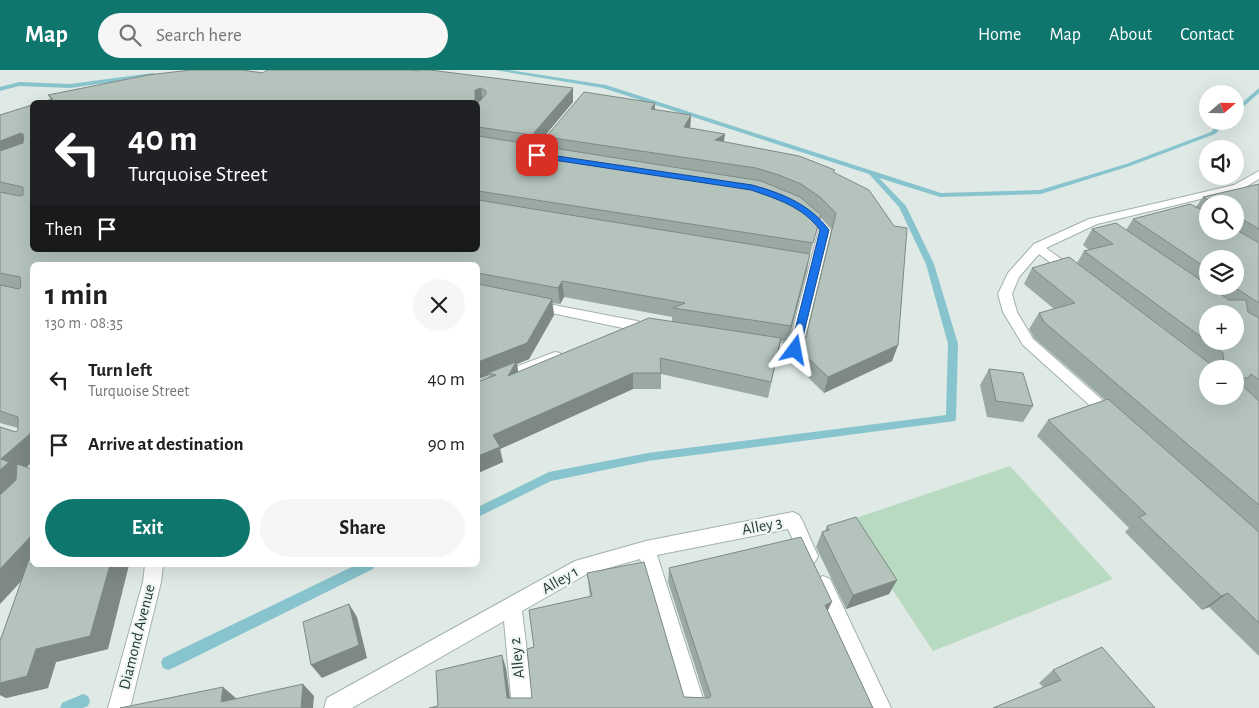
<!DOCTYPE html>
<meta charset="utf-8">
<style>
:root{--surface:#fff;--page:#f6f6f6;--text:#202124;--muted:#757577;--accent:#0f766e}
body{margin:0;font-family:"Alegreya Sans",sans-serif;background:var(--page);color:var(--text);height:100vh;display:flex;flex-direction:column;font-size:19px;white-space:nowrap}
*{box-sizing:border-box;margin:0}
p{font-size:16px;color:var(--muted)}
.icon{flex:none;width:28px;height:28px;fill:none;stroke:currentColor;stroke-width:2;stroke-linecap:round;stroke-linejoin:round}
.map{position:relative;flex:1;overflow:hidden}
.panel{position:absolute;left:30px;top:192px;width:450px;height:305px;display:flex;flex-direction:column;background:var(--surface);border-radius:8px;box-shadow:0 5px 20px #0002}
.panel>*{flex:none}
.banner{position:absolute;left:30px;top:30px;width:450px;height:152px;border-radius:8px;box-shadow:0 5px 20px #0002;background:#202124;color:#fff;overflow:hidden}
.needle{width:32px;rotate:70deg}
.controls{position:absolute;left:1199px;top:15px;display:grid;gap:10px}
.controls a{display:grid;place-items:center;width:45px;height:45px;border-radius:50%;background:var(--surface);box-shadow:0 5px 20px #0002;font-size:25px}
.pin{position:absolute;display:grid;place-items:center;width:42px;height:42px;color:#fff;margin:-21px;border-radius:10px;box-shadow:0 2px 8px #0006}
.me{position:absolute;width:55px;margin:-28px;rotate:13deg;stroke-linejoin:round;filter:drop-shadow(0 0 4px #0008)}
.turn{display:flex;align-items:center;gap:18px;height:105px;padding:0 15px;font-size:22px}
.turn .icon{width:65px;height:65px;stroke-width:2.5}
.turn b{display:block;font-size:35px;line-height:42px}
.then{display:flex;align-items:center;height:48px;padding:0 15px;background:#0003;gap:10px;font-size:19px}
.round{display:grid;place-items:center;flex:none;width:52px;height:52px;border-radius:26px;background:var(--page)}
.head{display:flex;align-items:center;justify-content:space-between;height:85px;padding:0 15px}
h1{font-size:30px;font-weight:600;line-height:38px}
.button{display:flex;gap:10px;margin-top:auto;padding:10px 15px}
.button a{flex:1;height:58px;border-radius:30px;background:var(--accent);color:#fff;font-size:20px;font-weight:600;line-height:58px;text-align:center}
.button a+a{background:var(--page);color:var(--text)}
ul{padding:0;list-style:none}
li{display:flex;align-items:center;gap:15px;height:65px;padding:0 15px}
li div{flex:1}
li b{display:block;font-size:19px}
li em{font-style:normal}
header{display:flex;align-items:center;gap:30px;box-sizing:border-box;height:70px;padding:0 25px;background:var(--accent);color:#fff}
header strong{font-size:24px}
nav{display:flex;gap:28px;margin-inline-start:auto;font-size:18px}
.search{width:350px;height:45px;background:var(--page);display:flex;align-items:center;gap:12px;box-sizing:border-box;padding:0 18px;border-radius:28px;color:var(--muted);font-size:19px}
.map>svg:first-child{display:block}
.green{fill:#b8dac1}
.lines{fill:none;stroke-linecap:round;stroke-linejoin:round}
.stream{fill:#88c4cd;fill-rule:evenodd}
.minor-casing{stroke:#a2b1ac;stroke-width:2}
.minor{fill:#fff;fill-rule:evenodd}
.wall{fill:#9ba9a3;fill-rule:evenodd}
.shaded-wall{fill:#7e8984}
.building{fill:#b4c4bd;stroke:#7e8984;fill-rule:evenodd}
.route{fill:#1a73e8;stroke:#114b97}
.labels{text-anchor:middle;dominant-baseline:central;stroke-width:4.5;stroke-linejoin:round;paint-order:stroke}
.near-street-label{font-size:16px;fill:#213932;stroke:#eff6f3}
</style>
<header>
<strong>Map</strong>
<div class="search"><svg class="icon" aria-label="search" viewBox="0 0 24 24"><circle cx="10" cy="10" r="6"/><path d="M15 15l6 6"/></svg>Search here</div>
<nav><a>Home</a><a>Map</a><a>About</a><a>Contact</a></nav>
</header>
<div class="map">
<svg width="1259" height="638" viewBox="0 0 1259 638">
<rect width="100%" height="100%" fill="#dfe9e5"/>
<path class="green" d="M1010 396 1113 509 933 581 847 451Z"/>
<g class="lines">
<g class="stream">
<path d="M495 0H509L606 15 941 123 1040 120 1126 94 1211 62 1221 51H1228L1215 64 1130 96 1041 124 940 127 879 108 906 136 934 194 958 274 956 348 955 351 648 391 551 411 478 447V437L549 402 648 383 946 345 948 274 926 194 899 137 869 104 603 18Z"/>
<path d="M153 3 155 4V6L70 18 19 16 0 21V17L19 12 70 14Z"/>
<path d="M1259 18V23L1235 44V39Z"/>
<path d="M356 495H375L373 499 173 598 168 600 163 598 161 593 163 588Z"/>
<path d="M83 624 88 626 90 631 88 636 83 638H60L62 633Z"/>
</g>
<defs>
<g id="minor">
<path d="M1259 101V109L1242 119 1097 154 1046 178 1076 200 1078 203 1076 206H1068L1039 184 1019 207 1012 224 1017 242 1033 269 1116 342 1119 346 1116 350 1111 352 1106 350 1023 275 1003 242 998 224 1008 203 1034 174 1089 149 1234 115Z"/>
<path d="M805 137 820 147 831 160 802 280 800 283 795 285 754 278 752 275 754 272 759 270 789 274 819 160 799 140Z"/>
<path d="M533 231 637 251 642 253 644 256 642 259 637 261 528 238 526 235 528 232Z"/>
<path d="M555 282 560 283 562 287 560 291 478 322V311Z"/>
<path d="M793 442 799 445 802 450 818 486 815 492 809 494 803 492 788 459 657 485 706 638H684L640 489 587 504 522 541 534 638H512L504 551 352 638H324L327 628 575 491 646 471Z"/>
<path d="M145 495H163L161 512 130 638H108L143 512Z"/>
<path d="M823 506 830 509 891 638H869L814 515 816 509Z"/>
</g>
</defs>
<use href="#minor" class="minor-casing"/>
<use href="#minor" class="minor"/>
</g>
<g class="wall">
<path d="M411 0 573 32 537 75 547 77 546 67 655 40 691 45 690 58 724 72 835 103 898 275 892 291 824 323 785 285 788 270V272L781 271 768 328 661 304V319H633L500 379 503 392 478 403V312L489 307V305L478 309V195H32L26 397 108 579 56 592 48 618 6 628 0 625V571L22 510 0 534V357L16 362 18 360V358L0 353V45L32 35V180H478V32L51 30 48 25 263 3ZM820 146 832 159 806 267 799 271 788 269ZM564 227 672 247V252L518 302 517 294 529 289 554 245 552 233 560 234Z"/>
<path d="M1259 114V586L1209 537 1202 540 1125 462 1129 458 1037 366 1048 350 1105 330 1034 268 1029 259 1039 243 1054 239 1024 214 1032 198 1077 193 1084 181 1089 180 1083 175 1092 159 1126 160 1133 149 1196 137 1203 127ZM1208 134H1235V161H1208ZM1208 189 1235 216H1208ZM1208 299H1235V326Z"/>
<path d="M989 299 1033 336 1023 352 987 347 980 315Z"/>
<path d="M827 456 897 510 889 524 846 539 816 477 822 462 825 461Z"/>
<path d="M669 498 828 541 873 638 438 636 506 598 510 628H532L534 577 590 527 587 503 684 627 705 628 668 512Z"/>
<path d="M1053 600 1155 638 1043 617 1039 613Z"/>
</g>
<g class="shaded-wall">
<path d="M481 18 483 32H475V20Z"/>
<path d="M573 18V32L533 80 532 65Z"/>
<path d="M655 33V47L651 39Z"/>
<path d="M691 45 690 60 684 57Z"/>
<path d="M21 63 31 78 0 89V71Z"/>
<path d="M725 64 723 78 715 70Z"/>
<path d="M810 184 807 200 788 272 791 256Z"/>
<path d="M562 211 564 227 560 234 558 218Z"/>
<path d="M552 229 554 245 529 289 517 294 519 308 488 303 489 305 478 309V292Z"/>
<path d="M898 275 892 291 824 323 828 307Z"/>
<path d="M633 303V319L500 379 503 392 478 403V386L493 365Z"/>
<path d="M32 362V392L21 403 25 407 0 431V400L1 389Z"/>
<path d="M32 465V495H36L0 534V499Z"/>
<path d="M110 495H129L108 579 56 592 48 618 6 628 0 625V613L36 579Z"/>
<path d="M897 510 889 524 846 539 853 525Z"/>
<path d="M1228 523 1209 537 1202 540 1221 526Z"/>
<path d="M832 532 825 546V535Z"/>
<path d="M349 534 357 547 367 588 322 608 311 595Z"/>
<path d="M502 585 506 598 511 638 507 628Z"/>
<path d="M303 614 314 626 313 638H301Z"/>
<path d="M223 617 237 629 221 632Z"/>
</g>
<g class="building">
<path d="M191 0H242L263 3 267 0H411L419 1 420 0H430L573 18 532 65 478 57V32H41L53 29 48 25 148 5ZM481 18 486 21V24L480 31 475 32V20Z"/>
<path d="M584 22 655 33 651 39 691 45 684 57 725 64 715 70 799 86 835 100 833 102 869 120 894 156 907 158 898 275 828 307 788 269 799 271 806 267 836 143 820 127 801 114 779 105 756 98 546 67Z"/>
<path d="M32 35V180H297L302 181H328L329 180H478V130L810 184 791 256 673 238 685 233 562 211 558 218 478 203V195H32V362L1 389 9 392 0 400V357L16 362 18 360V347L0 341V215L19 219 21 217 20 207 0 203V122L20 126 23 125V117L0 112V81L23 73 24 65 21 63 0 71V45Z"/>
<path d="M478 66 761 111 800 127 821 145 813 173 478 121Z"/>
<path d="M1259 114V159L1235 145V134H1215L1203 127Z"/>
<path d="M1190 134 1208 143V161H1235V159L1259 173V233L1233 216H1235V189H1208V199L1133 149Z"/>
<path d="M1116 153 1208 215V216H1209L1229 230H1246L1248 242 1259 248V310L1251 304 1248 308H1238L1236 310 1259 331V435L1044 252 1039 243 1075 233 1032 198 1069 187 1217 299H1208V326H1235V299H1223L1224 298 1223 283 1084 181 1113 174 1092 159ZM1208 244H1235V271H1208Z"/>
<path d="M478 214 552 229 527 273 478 292Z"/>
<path d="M649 248 781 268 771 312 660 288 661 303H633L493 365 500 377 478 386V312L496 305 488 303 516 292 508 306Z"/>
<path d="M989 299 1023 303 1033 336 996 331Z"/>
<path d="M1108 329 1259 462V553L1228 523 1221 526 1139 447 1146 444 1048 350Z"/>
<path d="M17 394 32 399V465L0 499V425L16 410Z"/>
<path d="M856 447 897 510 853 525 822 462 829 460 827 456Z"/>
<path d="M801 467 832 532 825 535 873 638H429L438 636 436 601 502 585 507 628H532L527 579 534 577 529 540 592 526 587 503 644 492 684 627 709 628 711 626 669 498Z"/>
<path d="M32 481V495H110L90 566 36 579 27 606 0 613V571Z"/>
<path d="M349 534 359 575 311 595 303 552Z"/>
<path d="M1102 577 1155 638H993L1061 610 1053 600Z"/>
<path d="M303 614 301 638H120L223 617 221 632Z"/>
</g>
<path class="route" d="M537 83 752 115C782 123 811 135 829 160L799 283H791L790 280 820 160C803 137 777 129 751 120L534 87V84Z"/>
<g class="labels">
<g class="near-street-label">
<text transform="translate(762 456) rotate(-11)">Alley 3</text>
<text transform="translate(560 510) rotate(-30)">Alley 1</text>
<text transform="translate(137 567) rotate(-76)">Diamond Avenue</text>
<text transform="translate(517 588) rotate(-96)">Alley 2</text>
</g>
</g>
</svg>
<div class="controls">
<a><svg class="needle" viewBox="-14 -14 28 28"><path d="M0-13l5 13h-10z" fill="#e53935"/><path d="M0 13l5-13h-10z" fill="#757577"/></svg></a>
<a><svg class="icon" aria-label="sound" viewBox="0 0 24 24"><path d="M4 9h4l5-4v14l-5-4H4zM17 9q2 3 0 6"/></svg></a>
<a><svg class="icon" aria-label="search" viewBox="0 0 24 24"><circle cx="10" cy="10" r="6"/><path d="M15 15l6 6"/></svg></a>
<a><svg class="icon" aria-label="layers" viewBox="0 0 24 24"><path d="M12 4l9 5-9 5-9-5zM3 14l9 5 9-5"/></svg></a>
<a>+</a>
<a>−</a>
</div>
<div class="pin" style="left:537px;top:85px;background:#d93025"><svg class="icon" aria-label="arrive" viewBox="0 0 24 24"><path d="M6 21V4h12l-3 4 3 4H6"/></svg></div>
<svg class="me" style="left:795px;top:280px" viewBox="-20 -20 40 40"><path d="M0-17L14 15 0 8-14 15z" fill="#1a73e8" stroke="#fff" stroke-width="4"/></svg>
<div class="banner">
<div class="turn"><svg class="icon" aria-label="left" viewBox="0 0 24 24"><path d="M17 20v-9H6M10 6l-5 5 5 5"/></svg><div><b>40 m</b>Turquoise Street</div></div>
<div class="then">Then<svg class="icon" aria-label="arrive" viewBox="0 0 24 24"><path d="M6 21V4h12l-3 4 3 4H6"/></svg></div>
</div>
<section class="panel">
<div class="head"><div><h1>1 min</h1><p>130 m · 08:35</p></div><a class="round"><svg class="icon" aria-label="close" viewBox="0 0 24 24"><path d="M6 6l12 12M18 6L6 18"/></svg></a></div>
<ul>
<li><svg class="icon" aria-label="left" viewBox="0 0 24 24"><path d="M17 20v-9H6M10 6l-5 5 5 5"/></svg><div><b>Turn left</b><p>Turquoise Street</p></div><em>40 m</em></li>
<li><svg class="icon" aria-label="arrive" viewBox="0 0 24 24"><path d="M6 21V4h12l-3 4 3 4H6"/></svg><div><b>Arrive at destination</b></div><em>90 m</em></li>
</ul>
<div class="button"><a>Exit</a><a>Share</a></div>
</section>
</div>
